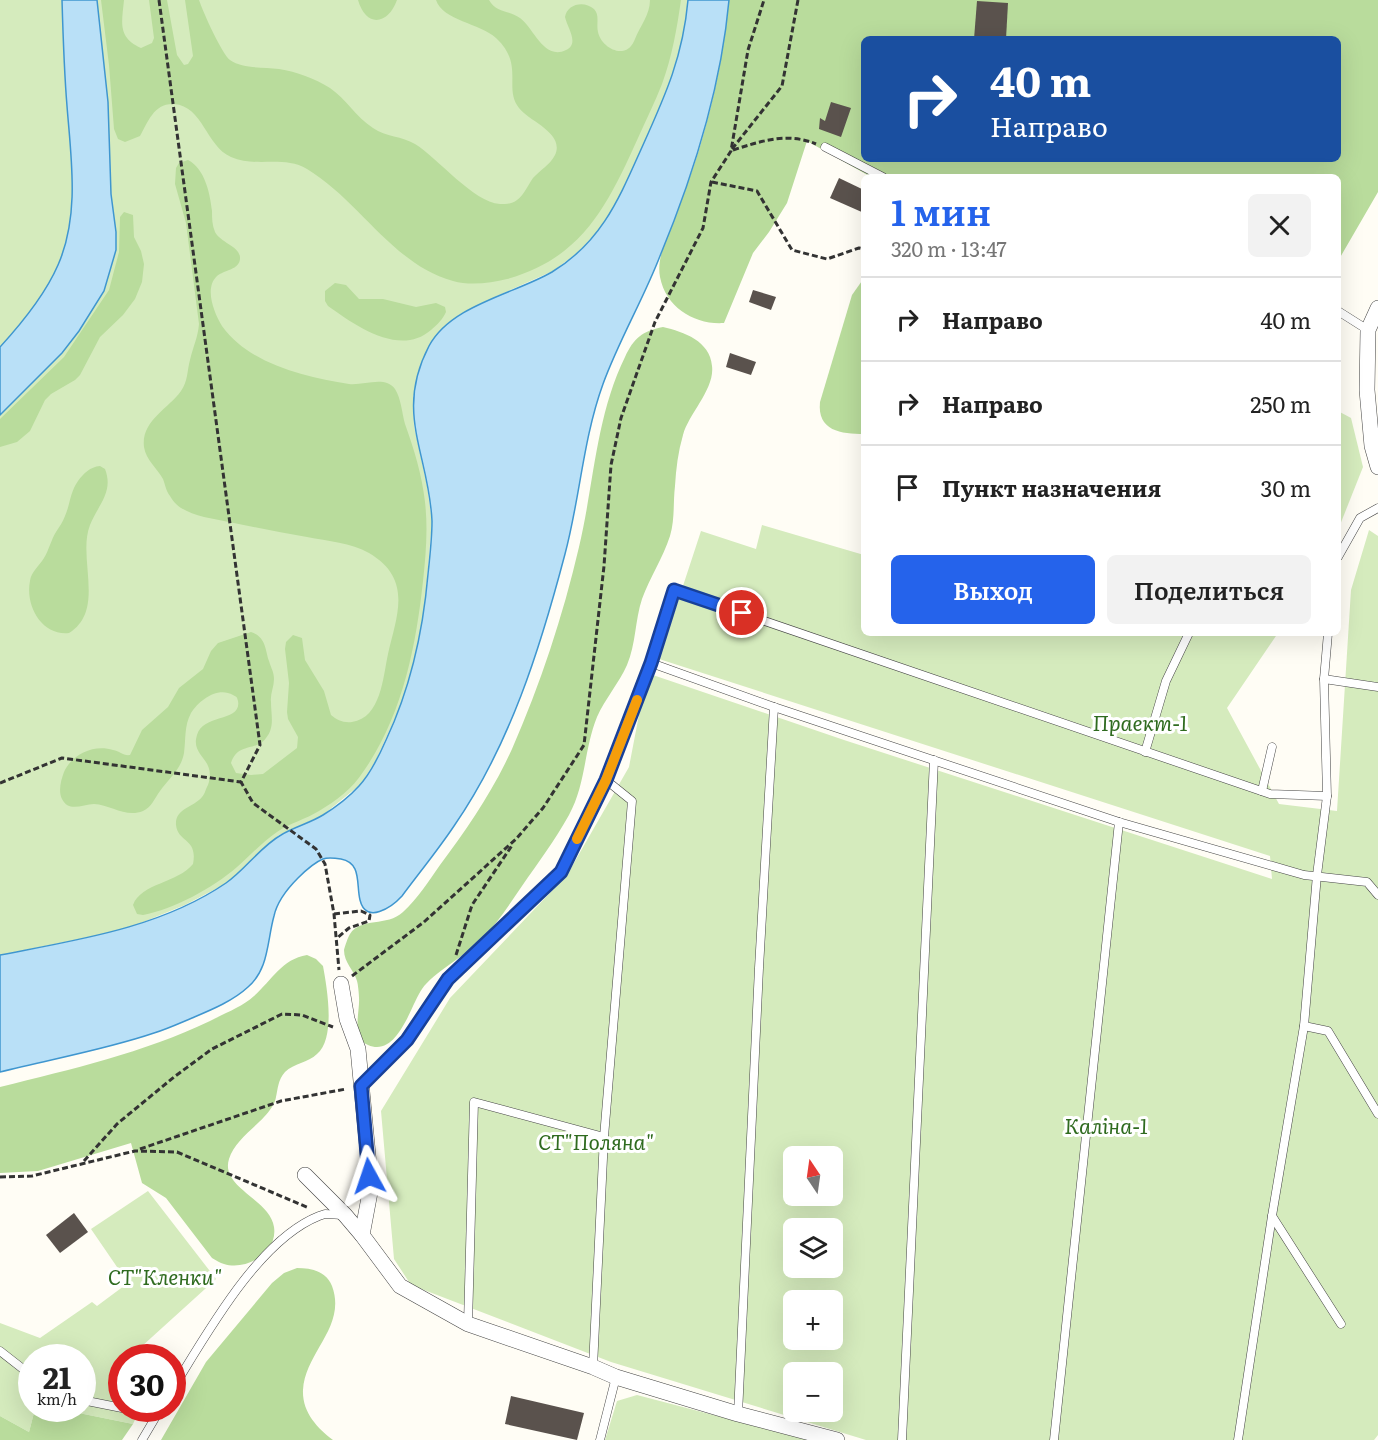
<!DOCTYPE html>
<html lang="ru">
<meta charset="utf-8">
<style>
:root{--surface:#fff;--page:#f2f2f2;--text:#222;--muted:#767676;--line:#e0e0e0;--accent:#2563eb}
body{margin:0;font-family:Literata,serif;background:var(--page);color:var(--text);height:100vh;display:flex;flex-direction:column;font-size:22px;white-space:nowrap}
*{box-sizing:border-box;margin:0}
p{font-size:20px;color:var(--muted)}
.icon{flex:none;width:33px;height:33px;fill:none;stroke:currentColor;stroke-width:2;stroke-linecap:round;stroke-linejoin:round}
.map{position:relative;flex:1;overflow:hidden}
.panel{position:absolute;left:861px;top:174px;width:480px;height:462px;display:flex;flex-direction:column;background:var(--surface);border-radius:9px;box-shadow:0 6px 24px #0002}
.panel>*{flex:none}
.hud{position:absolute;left:861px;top:36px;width:480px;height:126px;border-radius:9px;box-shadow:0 6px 24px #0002;background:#1a4fa0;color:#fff;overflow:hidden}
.needle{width:39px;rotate:347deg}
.controls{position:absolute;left:783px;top:1146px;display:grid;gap:12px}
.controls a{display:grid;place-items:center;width:60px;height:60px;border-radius:9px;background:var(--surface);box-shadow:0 6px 24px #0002;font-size:30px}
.speed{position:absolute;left:18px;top:1344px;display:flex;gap:12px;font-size:30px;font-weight:700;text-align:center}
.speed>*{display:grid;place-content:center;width:78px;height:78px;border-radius:50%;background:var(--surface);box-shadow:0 6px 24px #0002;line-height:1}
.speed small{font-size:15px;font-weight:400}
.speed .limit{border:9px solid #d22;background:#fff;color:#111}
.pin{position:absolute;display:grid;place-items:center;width:51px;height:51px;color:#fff;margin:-26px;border:3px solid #fff;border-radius:50%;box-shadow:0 2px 6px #0007}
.me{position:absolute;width:66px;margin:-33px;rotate:355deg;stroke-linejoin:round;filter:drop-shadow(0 0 4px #0008)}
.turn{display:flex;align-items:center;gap:21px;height:126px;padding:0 30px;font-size:27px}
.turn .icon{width:78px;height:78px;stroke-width:2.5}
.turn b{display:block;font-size:42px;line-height:51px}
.round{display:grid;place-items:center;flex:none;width:63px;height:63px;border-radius:9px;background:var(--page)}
.overview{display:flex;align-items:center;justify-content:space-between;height:102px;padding:0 30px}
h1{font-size:36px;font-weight:600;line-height:45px;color:var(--accent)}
.button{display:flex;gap:12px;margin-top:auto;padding:12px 30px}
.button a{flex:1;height:69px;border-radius:9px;background:var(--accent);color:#fff;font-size:24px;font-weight:600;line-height:69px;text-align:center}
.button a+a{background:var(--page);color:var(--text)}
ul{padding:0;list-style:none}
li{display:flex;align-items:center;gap:18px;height:84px;padding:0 30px;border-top:2px solid var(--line)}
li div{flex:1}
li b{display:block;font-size:22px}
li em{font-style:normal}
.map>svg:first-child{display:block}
.green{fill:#d5ebbd;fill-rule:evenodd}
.forest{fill:#b9dc9c;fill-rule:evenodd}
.water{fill:#b9e0f7;stroke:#3f96cf;stroke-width:1.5}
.building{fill:#5a524d}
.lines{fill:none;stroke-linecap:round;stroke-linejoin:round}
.service-casing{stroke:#444;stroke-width:9}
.minor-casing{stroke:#444;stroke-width:16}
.path{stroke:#333;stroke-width:3;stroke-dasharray:6 3;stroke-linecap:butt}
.service{stroke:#fff;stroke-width:8}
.minor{stroke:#fff;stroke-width:15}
.route-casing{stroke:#184099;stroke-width:15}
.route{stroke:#2563eb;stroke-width:10}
.slow{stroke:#f59e0b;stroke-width:10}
.labels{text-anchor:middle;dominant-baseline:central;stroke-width:6;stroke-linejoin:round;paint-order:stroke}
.park-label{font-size:21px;font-style:italic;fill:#2f6b1f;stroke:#fff}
</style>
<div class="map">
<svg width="1378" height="1440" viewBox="0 0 1378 1440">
<rect width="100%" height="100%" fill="#fffdf5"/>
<g class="green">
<path d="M0 0H688L685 35 677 67 665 98 614 209 596 233 577 253 553 271 497 296 413 396 414 426 427 486 432 521 424 615 413 669 405 696 376 760 361 784 323 815 279 835 227 883 185 905 131 927 100 935 0 955Z"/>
<path d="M1338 411 1351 418 1363 467 1338 530Z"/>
<path d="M762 525 864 555V633H1278L1227 708 1279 804 1337 811 1351 590 1369 530 1378 536V1435L1374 1440H866L611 1362 411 1285 394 1259 381 1111 450 998 567 875 629 767 647 673 844 740 1272 879 1270 856 659 659 701 531 756 549ZM794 1156H832V1196H794ZM794 1228H832V1268H794ZM794 1300H832V1340H794ZM794 1372H832V1412H794Z"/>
<path d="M148 1191 216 1279 141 1347 150 1357 122 1358V1408L140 1409 133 1424 59 1409 82 1408V1358H32V1408L35 1409 29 1432 0 1416V1323L40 1338 92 1302 97 1306 128 1283 91 1229Z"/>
<path d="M637 1395 809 1440H605L617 1401Z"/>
</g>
<g class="forest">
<path d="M101 0H124C122 22 117 37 141 48L152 43 154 38 149 0H167L177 55 184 65 188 64 193 56 185 0H199C203 12 222 54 230 60 243 69 263 67 279 69 297 72 314 78 330 88 346 99 356 117 373 128 386 137 402 136 415 144 439 159 473 202 500 204 506 204 512 204 517 200 524 195 528 185 533 178 540 170 550 165 555 155 565 133 530 122 519 108 503 88 525 65 496 38 480 23 443 21 436 0H489C496 13 509 10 520 18 533 27 544 61 566 50 580 44 567 27 565 17 567 4 584 0 594 9 600 15 596 24 598 32 600 42 611 52 622 51 629 50 632 46 635 39 640 26 650 15 650 0H681C677 28 672 57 662 84 655 102 646 120 638 138 608 204 583 258 507 279 491 283 470 286 453 281 392 264 360 201 307 169 283 155 256 168 231 157 206 146 203 106 174 104 154 103 148 122 140 136L125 142 118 139 114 129 109 65Z"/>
<path d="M358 0H397C388 25 366 28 358 0Z"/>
<path d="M729 0H1378V192L1338 261V177H871L807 141 787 203 769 232 753 253 724 323C695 325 666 308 660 277 656 256 669 235 676 216 684 192 694 168 701 143 715 96 724 49 729 0ZM864 39H1338V159H864Z"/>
<path d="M188 160C205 169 210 193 212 211 212 218 212 225 215 232 221 243 239 246 240 257 241 270 224 270 217 276 204 288 214 313 222 326 249 364 305 377 349 384 363 386 385 375 395 389 401 398 402 413 405 424 414 449 422 475 425 502 428 528 426 554 423 581 416 647 402 717 363 772 353 788 336 801 319 811 306 819 290 823 277 832 262 842 250 856 237 867 213 888 174 909 143 915L137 914 133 905C141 883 178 883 193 864 198 838 178 843 176 825 175 808 193 808 202 797 205 794 206 788 208 785 217 758 190 757 197 735 203 714 242 722 238 701 237 697 237 697 233 695 218 686 199 700 191 713 184 726 186 739 184 753 181 770 169 778 160 791 154 799 152 807 143 811 126 818 111 805 94 804 83 804 69 813 62 799 58 791 61 780 64 772 72 754 94 744 113 750 120 751 123 756 130 755L142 730 168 707 179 688 203 669 211 651 218 643 251 632C266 637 265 649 269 661 271 668 274 672 274 679 274 687 270 694 271 702 271 715 275 727 266 738 256 752 238 742 231 763L236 773 251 775 263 774 297 748 298 737 288 719 287 712 289 683 285 649 286 642 293 635 302 638 305 660 324 691 331 715C337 720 343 723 352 722 381 718 383 677 388 654 397 615 413 579 369 553 351 543 328 541 307 537 273 531 239 524 204 517 190 513 177 509 170 496 166 491 165 484 163 479 157 468 146 460 144 447 141 421 168 409 181 391 188 381 187 371 190 360 193 347 198 337 199 324L186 223 175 184 176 168 179 163Z"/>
<path d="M124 212 133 215 134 237 141 251 144 264 142 282 135 299 123 315 100 337 80 375 75 380 51 394 45 400 30 431 17 442 0 447V419L64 357 109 290 119 252 120 217Z"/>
<path d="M864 278V434C841 434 817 431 820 402L852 295Z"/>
<path d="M335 283 346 285 359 299H383L416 307 436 303 445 307 446 312C443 319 437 325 431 330 400 357 356 326 328 306L325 301V291Z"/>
<path d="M663 327C684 332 710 341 712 366 715 389 689 413 683 435 678 452 676 469 675 486 673 503 675 519 670 536 663 558 650 577 642 599 635 620 636 644 627 665 619 683 605 699 597 717 584 749 586 784 569 815 555 840 538 863 522 886 509 905 497 924 481 940 464 957 434 972 422 989 411 1004 398 1058 368 1045 351 1038 360 1012 359 998 359 994 358 984 357 981 354 970 344 963 344 950 345 946 348 937 350 934 361 917 387 927 403 912 417 899 429 881 440 865 467 829 493 791 512 749 540 685 563 616 579 547 594 484 596 416 625 357 634 338 642 331 663 327Z"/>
<path d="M100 466 105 469C114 492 98 505 90 525 77 558 106 610 69 633 42 636 25 606 30 581 31 572 39 566 44 558 49 550 51 540 56 532 59 527 63 522 65 516 70 505 70 492 78 481 84 473 90 467 100 466Z"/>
<path d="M307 955 316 959 323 966C327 988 336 1038 317 1054 308 1063 294 1063 285 1072 278 1080 278 1088 276 1097 275 1104 269 1112 264 1117 253 1129 234 1142 229 1159 220 1188 270 1199 274 1227 278 1253 246 1271 224 1264 220 1263 216 1260 212 1258L166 1198 142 1183 131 1143 38 1171 0 1173V1087C72 1069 143 1053 210 1021 225 1013 242 1007 254 996 272 980 282 959 307 955Z"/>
<path d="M297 1268C311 1268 326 1271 332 1286 347 1327 305 1352 303 1390 302 1412 317 1428 333 1440H161L206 1362 272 1283 284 1273Z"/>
<path d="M35 1409H59L133 1424 122 1440H0V1416L29 1432Z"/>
</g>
<g class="water">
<path d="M62 0H97L108 102 111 194 116 232V250L104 291 79 331 62 353 0 415V347C22 323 45 295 58 265 80 215 71 158 67 106 64 70 63 35 62 0Z"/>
<path d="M688 0H729C721 89 694 174 660 256 643 300 619 340 603 384 583 439 580 498 565 554 540 649 510 745 454 826 438 850 419 873 402 896 392 907 366 925 360 900 356 884 362 863 341 859 335 858 328 857 323 859 313 863 305 871 298 878 287 889 277 902 274 916 267 941 269 969 248 987 233 1001 211 1010 192 1018 180 1023 167 1029 154 1033 104 1050 51 1059 0 1072V955C77 940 160 928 226 883 246 869 260 847 281 835 294 827 310 823 323 815 336 807 349 797 359 786 371 773 379 756 386 740 411 687 423 632 428 574 430 556 432 538 432 521 429 454 394 413 429 346 451 305 514 294 552 272 603 241 620 196 643 145 666 94 683 56 688 0Z"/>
</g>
<g class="building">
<path d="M977 1 1008 3 1006 39H974Z"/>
<path d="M831 102 851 108 841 137 819 129 820 118 825 121Z"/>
<path d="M839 178 864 190V213L830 198Z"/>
<path d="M753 290 776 297 771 310 749 302Z"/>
<path d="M730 353 756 362 751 375 726 367Z"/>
<path d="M74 1213 88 1232 60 1253 46 1235Z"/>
<path d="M511 1396 584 1413 577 1440 505 1424Z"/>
</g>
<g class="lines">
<defs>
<g id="service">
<path d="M825 147 883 177"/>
<path d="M1338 311 1368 330"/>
<path d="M1338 557 1360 518 1378 508"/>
<path d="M651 663 774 707 1119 822 1304 875 1367 882 1378 895"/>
<path d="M1324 679 1378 687"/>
<path d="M1145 752 1166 681 1189 633"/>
<path d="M1262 791 1272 747"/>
<path d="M1304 1026 1328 1031 1378 1114"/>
<path d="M362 1085 407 1040 448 979 561 871 606 780 651 663 674 590 1270 794 1327 796"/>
<path d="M1272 1216 1341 1324"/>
<path d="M468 1324 474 1102 604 1137"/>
<path d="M0 1351 32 1376"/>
<path d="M593 1367 604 1137 632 801 606 780"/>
<path d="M172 1390C206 1335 258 1240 319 1216L325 1214 344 1215"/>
<path d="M82 1400 122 1408"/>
<path d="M124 1408 157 1415"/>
<path d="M738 1414 759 968 774 707"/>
<path d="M142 1440 161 1408"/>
<path d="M600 1440 616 1377"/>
<path d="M902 1440 934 760"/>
<path d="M1054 1440 1119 822"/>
<path d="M1238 1440 1272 1216 1304 1026 1317 875 1327 796 1324 679 1328 633"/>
</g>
<g id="minor">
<path d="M1378 308 1368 330 1367 390 1372 446 1378 467"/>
<path d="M341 984 347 1019 358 1049 371 1187 362 1235 400 1286 468 1324 593 1367 616 1377 738 1414 837 1440"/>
<path d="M305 1175 345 1215 362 1235"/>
</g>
</defs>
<use href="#service" class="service-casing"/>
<use href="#minor" class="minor-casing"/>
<g class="path">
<path d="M159 0 260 745 241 782 253 803 316 849 325 864 334 914 339 970"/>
<path d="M732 149 782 86 798 0"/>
<path d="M733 150C762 141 787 132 816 144"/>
<path d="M712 182 757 191 792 250 827 259 859 248 864 249"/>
<path d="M0 783 62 758 241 782"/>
<path d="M334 914 361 911 370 915 369 921 349 928 337 938"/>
<path d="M456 955 472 905 513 844"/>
<path d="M352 976 424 922 516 839 543 808 584 745 604 566 611 465 621 418 655 322 703 228 711 182 731 151 748 50 764 0"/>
<path d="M140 1149 281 1101 346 1089"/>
<path d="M84 1161 117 1124 174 1077 212 1049 282 1014 302 1015 333 1027"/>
<path d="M0 1177 32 1176 135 1151 177 1152 309 1208"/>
</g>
<use href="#service" class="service"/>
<use href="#minor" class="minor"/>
</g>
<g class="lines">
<defs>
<path id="route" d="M369 1176 361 1086 407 1040 448 979 561 872 606 780 651 663 674 590 742 613"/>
</defs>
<use href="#route" class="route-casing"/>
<use href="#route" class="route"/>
<path class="slow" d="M577 839 606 780 637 700"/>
</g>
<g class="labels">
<g class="park-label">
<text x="1140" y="721">Праект-1</text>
<text x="1106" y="1124">Каліна-1</text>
<text x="596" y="1140">СТ"Поляна"</text>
<text x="165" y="1275">СТ"Кленки"</text>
</g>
</g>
</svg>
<div class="controls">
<a><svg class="needle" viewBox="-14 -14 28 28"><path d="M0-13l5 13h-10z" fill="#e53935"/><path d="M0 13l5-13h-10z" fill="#767676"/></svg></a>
<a><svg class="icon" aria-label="layers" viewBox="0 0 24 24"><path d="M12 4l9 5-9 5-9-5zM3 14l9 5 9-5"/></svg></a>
<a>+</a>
<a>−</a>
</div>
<div class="speed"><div>21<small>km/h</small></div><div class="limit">30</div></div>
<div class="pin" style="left:742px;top:613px;background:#d93025"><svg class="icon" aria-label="arrive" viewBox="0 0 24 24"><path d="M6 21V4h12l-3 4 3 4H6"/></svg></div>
<svg class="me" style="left:369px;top:1176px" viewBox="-20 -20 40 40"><path d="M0-17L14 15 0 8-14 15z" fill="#2563eb" stroke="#fff" stroke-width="4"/></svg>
<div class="hud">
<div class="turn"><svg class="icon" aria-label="right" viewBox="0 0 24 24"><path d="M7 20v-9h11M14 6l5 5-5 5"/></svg><div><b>40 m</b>Направо</div></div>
</div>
<section class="panel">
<div class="overview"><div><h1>1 мин</h1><p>320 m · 13:47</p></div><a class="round"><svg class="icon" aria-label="close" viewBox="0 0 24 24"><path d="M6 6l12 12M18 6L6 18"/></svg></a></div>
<ul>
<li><svg class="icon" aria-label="right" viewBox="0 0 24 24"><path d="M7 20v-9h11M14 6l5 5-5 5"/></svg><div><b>Направо</b></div><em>40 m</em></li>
<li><svg class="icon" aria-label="right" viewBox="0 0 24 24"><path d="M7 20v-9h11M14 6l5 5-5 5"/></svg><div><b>Направо</b></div><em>250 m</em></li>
<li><svg class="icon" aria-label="arrive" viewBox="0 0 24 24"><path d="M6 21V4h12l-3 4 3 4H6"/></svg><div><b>Пункт назначения</b></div><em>30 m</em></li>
</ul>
<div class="button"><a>Выход</a><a>Поделиться</a></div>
</section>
</div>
